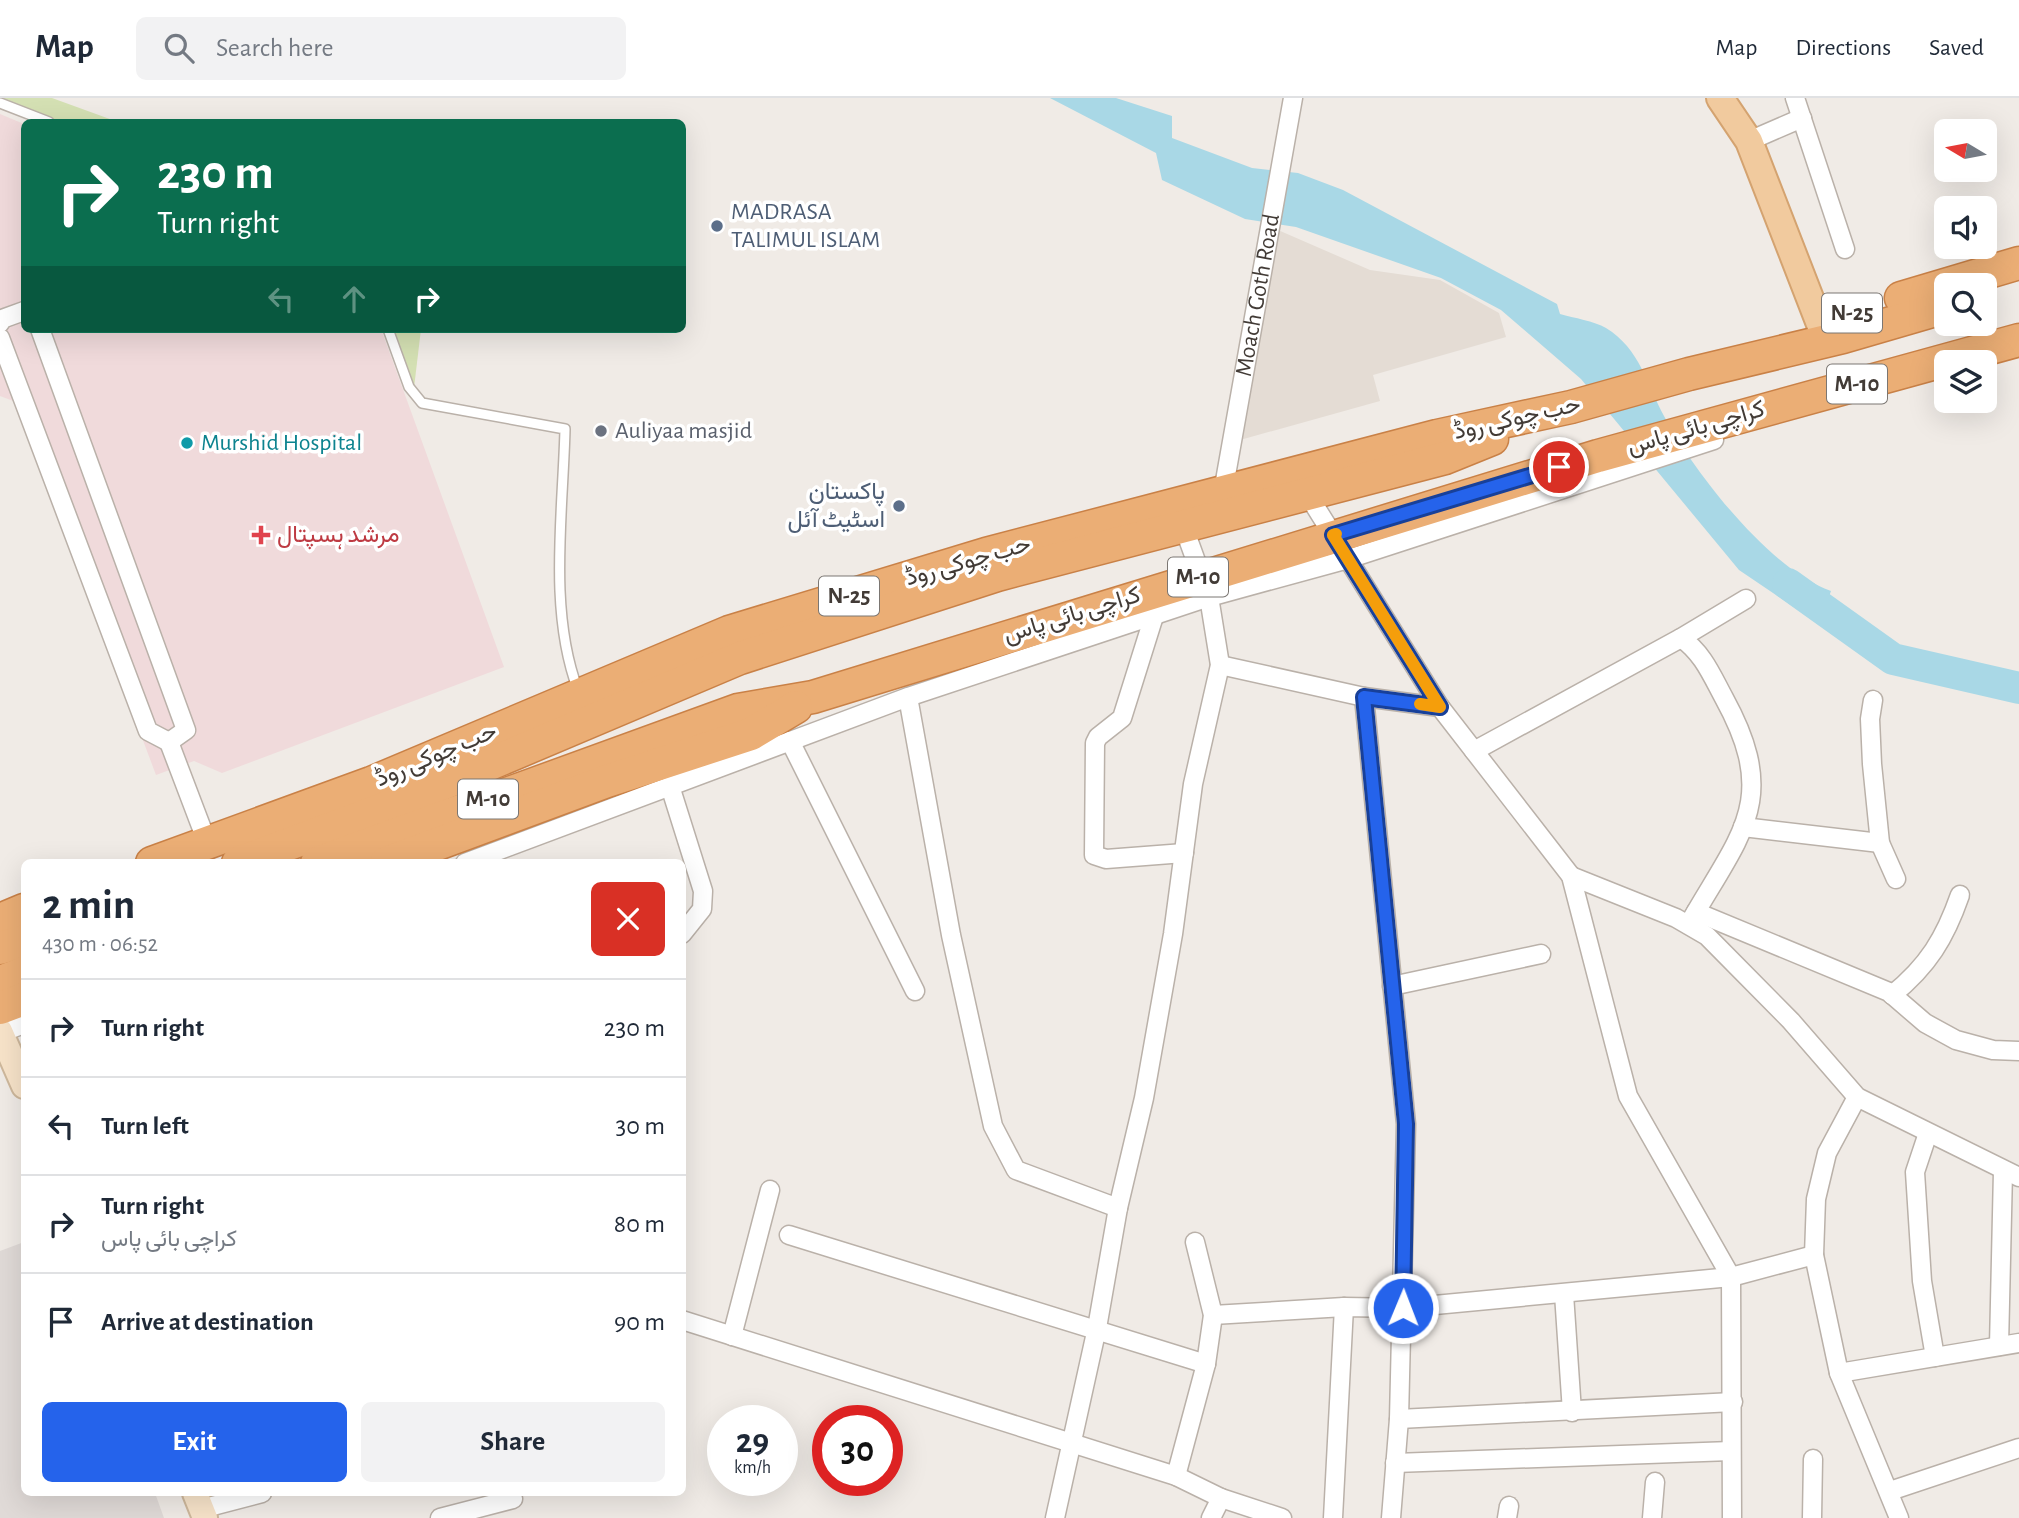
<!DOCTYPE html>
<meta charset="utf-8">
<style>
:root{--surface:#fff;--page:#f2f2f3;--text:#1f2937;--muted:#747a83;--line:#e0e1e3;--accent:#2563eb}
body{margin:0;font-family:"Alegreya Sans",Vazirmatn,sans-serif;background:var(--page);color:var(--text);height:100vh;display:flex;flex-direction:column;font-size:26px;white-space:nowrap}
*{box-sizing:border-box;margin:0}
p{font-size:23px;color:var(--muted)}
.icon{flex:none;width:38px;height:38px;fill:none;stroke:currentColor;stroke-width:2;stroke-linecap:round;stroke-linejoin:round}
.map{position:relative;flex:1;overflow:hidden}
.sheet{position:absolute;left:21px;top:761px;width:665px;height:637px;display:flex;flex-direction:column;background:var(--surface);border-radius:10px;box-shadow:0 7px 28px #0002}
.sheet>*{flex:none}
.top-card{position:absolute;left:21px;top:21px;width:665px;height:214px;border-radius:10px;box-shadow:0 7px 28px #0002;background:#0b6e4f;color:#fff;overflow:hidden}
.needle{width:46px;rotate:280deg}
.buttons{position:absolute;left:1934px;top:21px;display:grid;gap:14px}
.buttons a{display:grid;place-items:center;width:63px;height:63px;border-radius:10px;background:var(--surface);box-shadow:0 7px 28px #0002;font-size:35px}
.speed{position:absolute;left:707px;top:1307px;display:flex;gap:14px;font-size:35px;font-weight:700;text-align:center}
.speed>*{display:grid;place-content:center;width:91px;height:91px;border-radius:50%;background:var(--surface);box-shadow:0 7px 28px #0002;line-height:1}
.speed small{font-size:18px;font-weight:400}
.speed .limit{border:10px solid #d22;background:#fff;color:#111}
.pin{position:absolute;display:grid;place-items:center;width:60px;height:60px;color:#fff;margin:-30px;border:4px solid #fff;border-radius:50%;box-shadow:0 2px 7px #0007}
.me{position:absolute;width:77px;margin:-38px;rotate:1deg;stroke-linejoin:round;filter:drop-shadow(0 0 5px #0008)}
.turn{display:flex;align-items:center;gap:24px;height:147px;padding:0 21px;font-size:32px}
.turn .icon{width:91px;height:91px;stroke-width:2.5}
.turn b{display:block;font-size:49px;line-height:60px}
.lanes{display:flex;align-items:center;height:66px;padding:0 21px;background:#0003;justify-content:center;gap:35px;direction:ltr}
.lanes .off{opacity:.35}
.round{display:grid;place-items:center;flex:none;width:74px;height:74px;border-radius:10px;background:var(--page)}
.summary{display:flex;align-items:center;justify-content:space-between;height:119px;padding:0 21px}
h1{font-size:42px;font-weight:700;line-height:52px}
.button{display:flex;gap:14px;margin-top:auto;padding:14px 21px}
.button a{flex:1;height:80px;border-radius:10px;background:var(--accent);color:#fff;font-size:28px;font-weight:700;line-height:80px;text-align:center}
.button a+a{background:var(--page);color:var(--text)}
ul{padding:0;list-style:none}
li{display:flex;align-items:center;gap:21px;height:98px;padding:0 21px;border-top:2px solid var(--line)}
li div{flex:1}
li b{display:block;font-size:26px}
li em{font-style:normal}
header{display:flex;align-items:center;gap:42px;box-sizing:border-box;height:98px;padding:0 35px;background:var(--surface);border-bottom:2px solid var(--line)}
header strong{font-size:33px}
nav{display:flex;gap:38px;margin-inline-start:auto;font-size:24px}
.search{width:490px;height:63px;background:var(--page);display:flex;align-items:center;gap:18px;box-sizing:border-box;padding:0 24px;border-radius:10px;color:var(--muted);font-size:26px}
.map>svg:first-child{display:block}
.residential{fill:#e4dcd4}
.industrial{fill:#e0dad7}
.medical{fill:#f0dadb}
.green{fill:#d4e0b3}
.water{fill:#a9d8e6}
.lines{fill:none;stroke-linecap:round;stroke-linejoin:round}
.river{stroke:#a9d8e6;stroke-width:32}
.lane-casing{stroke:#bab1a9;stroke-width:12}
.street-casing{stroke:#bab1a9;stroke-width:21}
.secondary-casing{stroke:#ceb89c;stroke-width:28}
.primary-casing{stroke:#d4a370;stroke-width:30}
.highway-casing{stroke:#c98147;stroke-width:35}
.lane{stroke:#fff;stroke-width:9}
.street{stroke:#fff;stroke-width:18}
.secondary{stroke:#f7e3c9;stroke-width:24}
.primary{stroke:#f1ca9e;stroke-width:26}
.highway{stroke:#ebae75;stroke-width:32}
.route-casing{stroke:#184099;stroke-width:18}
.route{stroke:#2563eb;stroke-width:12}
.slow{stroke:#f59e0b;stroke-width:12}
.service-dot{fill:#5c6f8a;stroke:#fff;stroke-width:2.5}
.worship-dot{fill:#6b7280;stroke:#fff;stroke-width:2.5}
.culture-dot{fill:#0f9aa8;stroke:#fff;stroke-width:2.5}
.health-dot{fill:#e0444e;stroke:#fff;stroke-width:2.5}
.labels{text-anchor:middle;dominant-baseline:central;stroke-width:7;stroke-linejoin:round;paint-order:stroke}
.shield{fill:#fff;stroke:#7b7672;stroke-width:2}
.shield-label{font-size:23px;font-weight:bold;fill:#423b36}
.service-label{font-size:24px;fill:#4e5e75;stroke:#fff;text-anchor:start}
.street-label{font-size:24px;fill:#423b36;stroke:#fff}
.worship-label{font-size:24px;fill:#5b616d;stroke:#fff;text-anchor:start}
.culture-label{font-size:24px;fill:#0d838f;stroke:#fff;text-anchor:start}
.health-label{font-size:24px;fill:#be3a42;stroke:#fff;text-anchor:start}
</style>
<header>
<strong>Map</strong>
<div class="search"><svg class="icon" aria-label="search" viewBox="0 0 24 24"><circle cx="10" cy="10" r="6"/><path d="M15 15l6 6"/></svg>Search here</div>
<nav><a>Map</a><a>Directions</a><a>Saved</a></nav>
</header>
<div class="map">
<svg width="2019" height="1420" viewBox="0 0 2019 1420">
<rect width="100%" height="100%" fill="#f0ebe6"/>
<path class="residential" d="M1278 132 1370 172 1440 182 1499 215 1506 239 1373 277 1380 303 1240 342Z"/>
<path class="industrial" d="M24 1144V1395H155L164 1420H0V1153Z"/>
<path class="medical" d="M0 16 24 26V231H381L504 569 222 675 194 663 156 677 16 304 0 298Z"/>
<g class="green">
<path d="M0 0H52L118 24H56Z"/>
<path d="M391 231H421L414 290Z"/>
</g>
<path class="water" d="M1050 0H1116L1172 18V40L1252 70 1298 75 1343 92 1557 206 1560 216C1574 220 1594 223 1606 230 1640 251 1647 286 1664 318 1694 374 1770 472 1831 493L1819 526 1739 472 1581 281 1501 212 1441 180 1296 129 1245 121 1162 82 1156 55Z"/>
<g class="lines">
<path class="river" d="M1788 486 1893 561 2019 590"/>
<defs>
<g id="lane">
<path d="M0 5 49 24"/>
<path d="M388 231 409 289 422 305 565 331C563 415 548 513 578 592"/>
</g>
<g id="street">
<path d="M1795 0 1845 151"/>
<path d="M1749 43 1802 20"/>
<path d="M0 225 2 221 24 213"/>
<path d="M40 231 186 632 169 644 207 744"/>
<path d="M0 240 148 633 169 644"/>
<path id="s1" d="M1223 394 1293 0"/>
<path d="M1308 397 1440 609 1571 778 1628 998 1731 1179 1732 1420"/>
<path d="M1154 518 1122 620 1098 639 1095 645 1094 757 1106 761 1184 755"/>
<path d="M1681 540C1703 555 1712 578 1724 600 1780 702 1741 735 1690 824"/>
<path d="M1220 567 1364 599 1440 609"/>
<path d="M908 599 951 837 993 1028 1016 1072 1118 1110"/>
<path d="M1364 599 1406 1026 1399 1321 1391 1420"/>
<path d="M1873 602 1870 621 1872 666 1880 745 1896 781"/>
<path d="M790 643 915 893"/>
<path d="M1474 653 1681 540 1746 501"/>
<path d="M670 688 703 793 702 811 682 836"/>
<path d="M1743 729 1880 745"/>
<path d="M465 765 908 599 1209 499 1348 461 1714 342"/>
<path d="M1571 778 1676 820 1707 838 1791 923 1857 999 2019 1079"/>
<path d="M1696 814 1889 894 1925 925 1956 942 1993 952 2019 953"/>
<path d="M1392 888 1541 856"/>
<path d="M1892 897C1928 868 1945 840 1960 797"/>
<path d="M0 935 24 926"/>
<path d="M1857 999 1827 1055 1816 1101 1814 1157 1839 1275 1899 1420"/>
<path d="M1928 1035 1915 1074 1922 1183 1935 1259"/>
<path d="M789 1137 1206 1266"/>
<path d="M1564 1196 1572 1314"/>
<path d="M1213 1217 1344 1209 1403 1210 1731 1179 1814 1157"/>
<path d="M682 1222 1176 1378 1221 1400 1282 1420"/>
<path d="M732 1238 770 1092"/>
<path d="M1999 1248 2003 1073"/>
<path d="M1839 1275 2019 1245"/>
<path d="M1399 1321 1733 1304"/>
<path d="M1395 1365 1731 1353"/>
<path d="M1176 1378 1206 1266 1213 1217 1195 1144"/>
<path d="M1890 1393 2019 1350"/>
<path d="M201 1411 262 1395"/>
<path d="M440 1420 513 1401"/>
<path d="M1055 1420 1097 1230 1118 1110 1144 1000 1173 836 1193 686 1220 567 1209 499 1184 430"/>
<path d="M1211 1420 1221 1400"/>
<path d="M1333 1420 1344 1209"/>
<path d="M1507 1420 1509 1408"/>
<path d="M1652 1420 1655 1384"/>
<path d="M1812 1420 1813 1361"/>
</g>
<g id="secondary">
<path d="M0 933 24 988"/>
<path d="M195 1395 205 1420"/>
</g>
<path id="primary" d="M1720 0 1749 43 1820 226"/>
<g id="highway">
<path d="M1901 200 2019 165"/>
<path d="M152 765 371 685 729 534 986 456 1437 338 1571 309 1689 276 1843 239 1946 209"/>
<path d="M238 765 383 711 740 560 997 477 1445 360 1492 341"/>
<path d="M317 765 738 612 813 599 1598 358 2019 242"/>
<path d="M386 765 607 683 751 636 796 609"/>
<path d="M0 822 24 812"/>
<path d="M0 850 24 843"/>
<path d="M0 884 24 875"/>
<path d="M0 910 24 901"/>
</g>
</defs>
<use href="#lane" class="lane-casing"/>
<use href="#street" class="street-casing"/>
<use href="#secondary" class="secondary-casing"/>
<use href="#primary" class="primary-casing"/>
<use href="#highway" class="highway-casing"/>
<use href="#lane" class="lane"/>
<use href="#street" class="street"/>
<use href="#secondary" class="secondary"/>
<use href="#primary" class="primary"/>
<use href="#highway" class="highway"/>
</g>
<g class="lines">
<defs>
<path id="route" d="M1403 1210 1406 1026 1364 599 1440 609 1333 437 1559 369"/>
</defs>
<use href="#route" class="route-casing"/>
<use href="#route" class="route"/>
<path class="slow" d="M1336 436 1333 437 1440 609 1420 606"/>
</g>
<g class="service-dot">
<circle cx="717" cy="128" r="7"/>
<circle cx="899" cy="408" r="7"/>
</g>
<circle class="worship-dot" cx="601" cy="333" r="7"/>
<circle class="culture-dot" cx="187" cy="345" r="7"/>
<path class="health-dot" d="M257.5 426.5h7v7h7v7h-7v7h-7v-7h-7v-7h7z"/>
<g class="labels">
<g class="shield">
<rect x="1822" y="195.5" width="60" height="39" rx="5"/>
<rect x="1827" y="266.5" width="60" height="39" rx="5"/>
<rect x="1168" y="459.5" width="60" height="39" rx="5"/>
<rect x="819" y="478.5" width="60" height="39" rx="5"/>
<rect x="458" y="681.5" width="60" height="39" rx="5"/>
</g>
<g class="shield-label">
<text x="1852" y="215">N-25</text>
<text x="1857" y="286">M-10</text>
<text x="1198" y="479">M-10</text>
<text x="849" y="498">N-25</text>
<text x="488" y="701">M-10</text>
</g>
<g class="service-label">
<text x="731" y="114">MADRASA<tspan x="731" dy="28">TALIMUL ISLAM</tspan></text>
<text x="885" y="394" text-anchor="end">پاکستان<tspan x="885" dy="28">اسٹیٹ آئل</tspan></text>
</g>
<g class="street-label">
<text stroke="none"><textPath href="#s1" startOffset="200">Moach Goth Road</textPath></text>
<text transform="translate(1517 320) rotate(-13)">حب چوکی روڈ</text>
<text transform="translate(1696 330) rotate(-16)">کراچی بائی پاس</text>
<text transform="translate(968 463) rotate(-16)">حب چوکی روڈ</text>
<text transform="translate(1072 517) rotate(-17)">کراچی بائی پاس</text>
<text transform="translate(436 657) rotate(-23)">حب چوکی روڈ</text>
</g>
<g class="worship-label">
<text x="615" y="333">Auliyaa masjid</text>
</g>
<g class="culture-label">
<text x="201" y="345">Murshid Hospital</text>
</g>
<g class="health-label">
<text x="277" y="437">مرشد ہسپتال</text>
</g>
</g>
</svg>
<div class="buttons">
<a><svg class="needle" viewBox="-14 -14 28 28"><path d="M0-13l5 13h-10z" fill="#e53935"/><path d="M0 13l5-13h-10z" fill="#747a83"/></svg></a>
<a><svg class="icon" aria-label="sound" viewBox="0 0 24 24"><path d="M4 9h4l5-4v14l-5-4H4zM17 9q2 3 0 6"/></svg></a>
<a><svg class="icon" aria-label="search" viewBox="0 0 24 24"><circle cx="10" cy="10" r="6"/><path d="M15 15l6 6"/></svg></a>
<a><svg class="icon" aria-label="layers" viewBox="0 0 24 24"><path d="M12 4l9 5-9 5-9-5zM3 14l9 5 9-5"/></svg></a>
</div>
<div class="speed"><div>29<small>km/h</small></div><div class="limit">30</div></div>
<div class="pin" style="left:1559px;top:369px;background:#d93025"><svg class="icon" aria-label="arrive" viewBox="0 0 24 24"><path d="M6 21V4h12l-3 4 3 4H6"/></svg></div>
<svg class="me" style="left:1403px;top:1210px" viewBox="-20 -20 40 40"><circle r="17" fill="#2563eb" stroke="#fff" stroke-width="3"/><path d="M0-11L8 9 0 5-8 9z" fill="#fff"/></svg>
<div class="top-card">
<div class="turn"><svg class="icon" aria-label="right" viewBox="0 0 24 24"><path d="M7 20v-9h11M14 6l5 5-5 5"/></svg><div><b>230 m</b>Turn right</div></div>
<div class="lanes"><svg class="icon off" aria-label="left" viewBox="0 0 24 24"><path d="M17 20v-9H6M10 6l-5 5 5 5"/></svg><svg class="icon off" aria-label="ahead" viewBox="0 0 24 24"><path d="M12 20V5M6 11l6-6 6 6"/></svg><svg class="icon" aria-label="right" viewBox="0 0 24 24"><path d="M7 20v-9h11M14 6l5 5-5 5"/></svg></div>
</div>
<section class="sheet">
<div class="summary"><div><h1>2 min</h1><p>430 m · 06:52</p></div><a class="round" style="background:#d93025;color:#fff"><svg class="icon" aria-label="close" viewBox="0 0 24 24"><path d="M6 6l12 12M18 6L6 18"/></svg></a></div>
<ul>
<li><svg class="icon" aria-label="right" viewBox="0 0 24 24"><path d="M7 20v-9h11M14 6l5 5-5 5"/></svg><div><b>Turn right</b></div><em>230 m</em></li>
<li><svg class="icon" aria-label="left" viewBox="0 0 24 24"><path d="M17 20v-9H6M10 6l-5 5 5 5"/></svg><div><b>Turn left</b></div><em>30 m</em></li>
<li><svg class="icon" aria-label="right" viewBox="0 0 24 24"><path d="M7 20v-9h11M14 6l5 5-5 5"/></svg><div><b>Turn right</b><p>کراچی بائی پاس</p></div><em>80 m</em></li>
<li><svg class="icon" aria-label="arrive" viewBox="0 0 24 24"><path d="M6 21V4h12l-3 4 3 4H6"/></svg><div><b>Arrive at destination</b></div><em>90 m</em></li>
</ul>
<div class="button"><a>Exit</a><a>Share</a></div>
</section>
</div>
